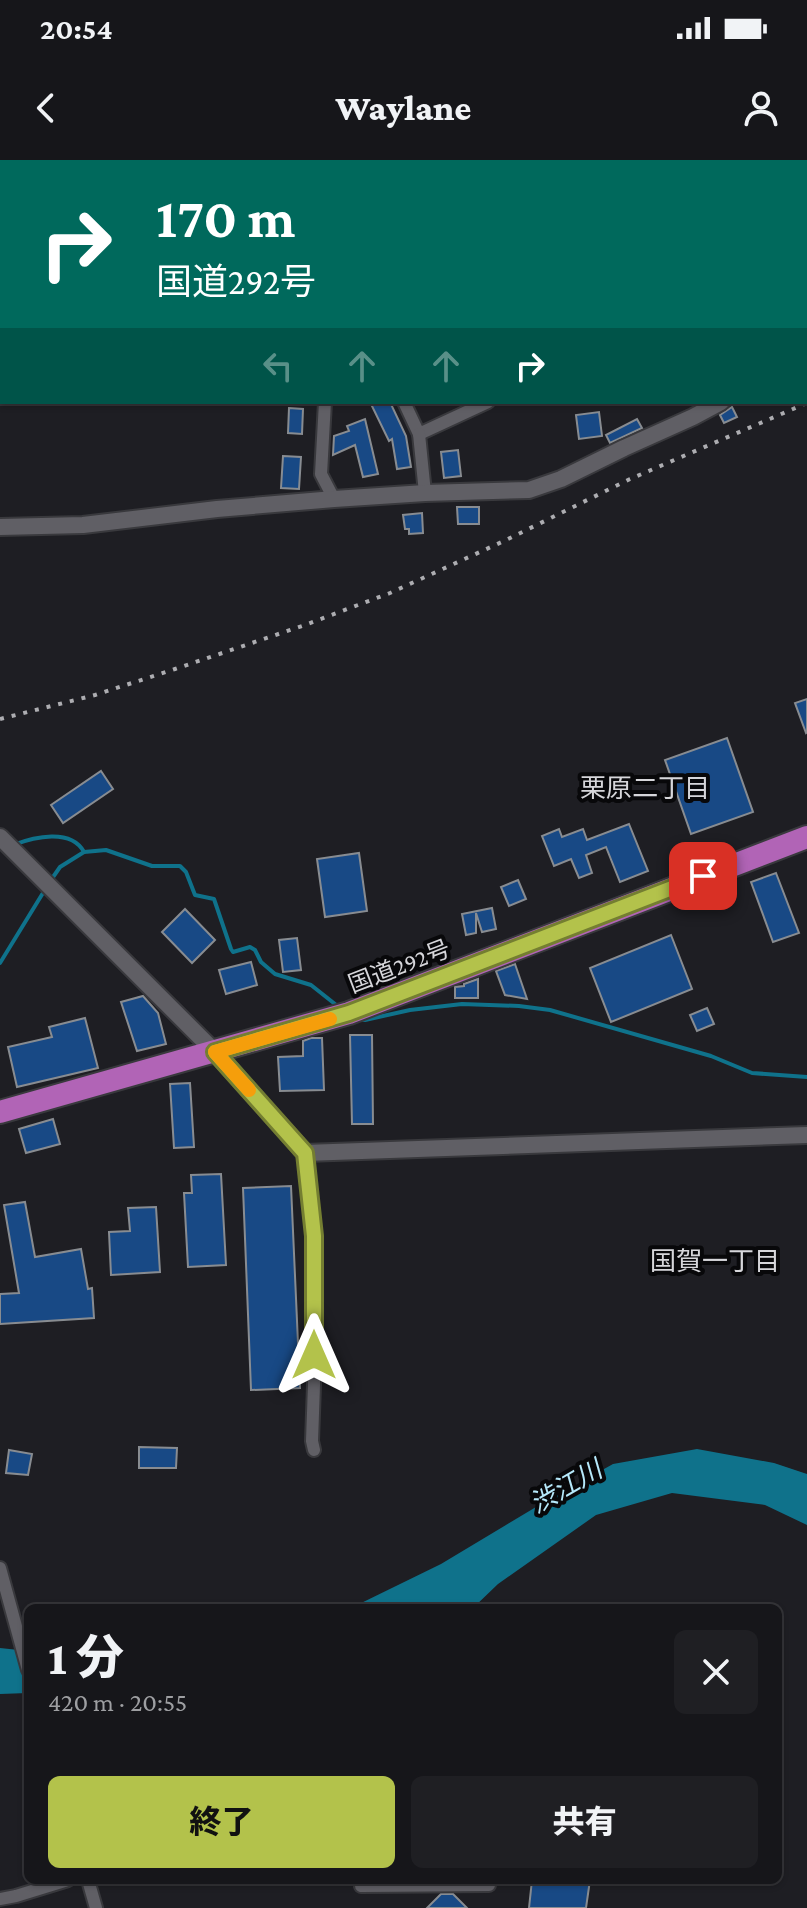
<!DOCTYPE html>
<html lang="ja">
<meta charset="utf-8">
<style>
:root{--surface:#16161a;--page:#1f1f23;--text:#f1f3f6;--muted:#9e9fa2;--line:#353539;--accent:#b3c24b}
body{margin:0;font-family:"Crimson Pro","Noto Sans JP",serif;background:var(--page);color:var(--text);height:100vh;display:flex;flex-direction:column;font-size:30px;white-space:nowrap}
*{box-sizing:border-box;margin:0}
p{font-size:26px;color:var(--muted)}
.icon{flex:none;width:44px;height:44px;fill:none;stroke:currentColor;stroke-width:2;stroke-linecap:round;stroke-linejoin:round}
.map{position:relative;flex:1;overflow:hidden}
.drawer{position:absolute;left:24px;top:1444px;width:758px;height:280px;display:flex;flex-direction:column;background:var(--surface);border-radius:12px;box-shadow:0 2px 6px #0004,0 0 0 2px var(--line)}
.drawer>*{flex:none}
.guide{position:absolute;left:0px;top:0px;width:808px;height:244px;box-shadow:0 2px 6px #0004,0 0 0 2px var(--line);background:#00695c;color:#fff;overflow:hidden}
.pin{position:absolute;display:grid;place-items:center;width:68px;height:68px;color:#fff;margin:-34px;border-radius:16px;box-shadow:0 4px 12px #0006}
.me{position:absolute;width:88px;margin:-44px;rotate:0deg;stroke-linejoin:round;filter:drop-shadow(0 0 6px #0008)}
.turn{display:flex;align-items:center;gap:28px;height:168px;padding:0 24px;font-size:36px}
.turn .icon{width:104px;height:104px;stroke-width:2.5}
.turn b{display:block;font-size:56px;line-height:68px}
.lanes{display:flex;align-items:center;height:76px;padding:0 24px;background:#0003;justify-content:center;gap:40px;direction:ltr}
.lanes .off{opacity:.35}
.round{display:grid;place-items:center;flex:none;width:84px;height:84px;border-radius:12px;background:var(--page)}
.summary{display:flex;align-items:center;justify-content:space-between;height:136px;padding:0 24px}
h1{font-size:48px;font-weight:800;line-height:60px}
.primary-button{display:flex;gap:16px;margin-top:auto;padding:16px 24px}
.primary-button a{flex:1;height:92px;border-radius:12px;background:var(--accent);color:#111;font-size:32px;font-weight:800;line-height:92px;text-align:center}
.primary-button a+a{background:var(--page);color:var(--text)}
.status{display:flex;justify-content:space-between;align-items:center;height:56px;padding:0 40px;background:var(--surface);direction:ltr}
.status svg{height:22px;fill:currentColor}
header{display:flex;justify-content:space-between;align-items:center;height:104px;padding:0 24px;background:var(--surface);font-size:36px;font-weight:800}
.map>svg:first-child{display:block}
.water{fill:#0f728b}
.lines{fill:none;stroke-linecap:round;stroke-linejoin:round}
.stream{stroke:#0f728b;stroke-width:4}
.building{fill:#184985;stroke:#888c91;stroke-width:2}
.minor-casing{stroke:#39393d;stroke-width:16}
.tertiary-casing{stroke:#39393d;stroke-width:20}
.trunk-casing{stroke:#39393d;stroke-width:26}
.minor{stroke:#605f65;stroke-width:12}
.tertiary{stroke:#605f65;stroke-width:16}
.trunk{stroke:#b164b6;stroke-width:22}
.rail{stroke:#adadb1;stroke-width:4;stroke-dasharray:4 8;stroke-linecap:butt}
.route-casing{stroke:#747e31;stroke-width:20}
.route{stroke:#b3c24b;stroke-width:14}
.slow{stroke:#f59e0b;stroke-width:14}
.labels{text-anchor:middle;dominant-baseline:central;stroke-width:8;stroke-linejoin:round;paint-order:stroke}
.street-label{font-size:24px;fill:#d6d6da;stroke:#08080a}
.neighbourhood-label{font-size:26px;fill:#d6d6da;stroke:#08080a}
.water-label{font-size:26px;font-style:italic;fill:#b6e9fb;stroke:#08080a}
</style>
<div class="status"><b>20:54</b><svg viewBox="0 0 49 12"><path d="M0 12V9h3v3zM5 12V6h3v6zM10 12V3h3v9zM15 12V0h3v12zM26 1h20v11H26zM47 4h2v5h-2z"/></svg></div>
<header><svg class="icon" aria-label="back" viewBox="0 0 24 24"><path d="M15 5l-7 7 7 7"/></svg>Waylane<svg class="icon" aria-label="person" viewBox="0 0 24 24"><circle cx="12" cy="8" r="4"/><path d="M4 21q1-7 8-7t8 7"/></svg></header>
<div class="map">
<svg width="807" height="1748" viewBox="0 0 807 1748">
<rect width="100%" height="100%" fill="#1e1e23"/>
<g class="water">
<path d="M697 1289 774 1303 807 1314V1365L765 1345 672 1333 596 1355 498 1424 473 1448H351L441 1404 536 1347 613 1304Z"/>
<path d="M0 1488 28 1491V1533L0 1534Z"/>
</g>
<g class="lines">
<g class="stream">
<path d="M13 685C34 677 71 668 84 692"/>
<path d="M51 720 60 707 84 692 106 690 152 706H180L186 712 195 735 214 739 231 789 233 792 250 787 255 790 261 802 275 814 311 825 340 848"/>
<path d="M0 803 46 728"/>
<path d="M357 859 365 860 410 850 462 844 519 846 550 850 711 896 752 913 807 917"/>
</g>
</g>
<g class="building">
<path d="M370 242H390L406 276 411 307 397 309 392 279 389 281Z"/>
<path d="M732 247 737 257 724 263 720 255Z"/>
<path d="M289 248 303 249 302 274 288 273Z"/>
<path d="M599 252 602 276 579 279 576 255Z"/>
<path d="M365 259 378 314 363 317 355 285 333 295 334 276 349 271 347 266Z"/>
<path d="M637 259 642 268 610 283 606 275Z"/>
<path d="M458 290 461 316 444 318 441 292Z"/>
<path d="M283 296 301 297 299 329 281 328Z"/>
<path d="M457 347H479V364H458Z"/>
<path d="M422 353 423 373 409 374V369H405L403 355Z"/>
<path d="M807 539V572L806 573 795 543Z"/>
<path d="M727 578 753 652 691 674 665 600Z"/>
<path d="M101 611 113 629 63 663 51 645Z"/>
<path d="M629 664 648 711 620 722 606 687 586 695 592 713 579 718 571 699 554 706 542 676 559 669 562 677 583 669 587 680Z"/>
<path d="M359 693 367 751 325 757 317 699Z"/>
<path d="M776 713 799 773 773 782 751 722Z"/>
<path d="M518 720 526 739 509 746 501 727Z"/>
<path d="M492 748 496 769 482 772 476 753V773L466 775 462 754Z"/>
<path d="M185 749 215 780 192 803 162 772Z"/>
<path d="M671 775 692 829 611 862 590 808Z"/>
<path d="M297 778 301 810 283 812 279 780Z"/>
<path d="M251 802 257 825 226 834 219 810Z"/>
<path d="M515 804 527 839 505 835 496 811Z"/>
<path d="M478 819V838H455V827L464 826V824Z"/>
<path d="M143 836 158 853 166 884 137 891 121 842Z"/>
<path d="M707 848 714 864 697 871 690 855Z"/>
<path d="M85 858 98 908 17 927 8 887 52 877 49 867Z"/>
<path d="M350 875H372L373 964H352Z"/>
<path d="M311 878H322L324 930 280 931 278 897 303 896V881Z"/>
<path d="M190 923 194 987 174 988 170 924Z"/>
<path d="M53 959 60 984 26 993 19 969Z"/>
<path d="M221 1014 226 1105 188 1107 184 1033H192L191 1015Z"/>
<path d="M291 1026 300 1228 251 1230 243 1028Z"/>
<path d="M25 1042 35 1097 81 1089 88 1129 92 1128 94 1158 0 1164V1134L19 1133 4 1045Z"/>
<path d="M156 1047 160 1112 111 1115 109 1072 130 1071 128 1048Z"/>
<path d="M139 1287 177 1288 176 1308H139Z"/>
<path d="M9 1290 32 1294 28 1315 6 1313Z"/>
<path d="M532 1720H590L586 1748H529Z"/>
<path d="M441 1734H453L467 1748H427Z"/>
</g>
<g class="lines">
<defs>
<g id="minor">
<path d="M291 0V2"/>
<path d="M398 0 399 2"/>
<path d="M507 0 508 2"/>
<path d="M616 0 617 2"/>
<path d="M658 2 663 0"/>
<path d="M325 242 321 314 334 339"/>
<path d="M404 242 419 274 488 242"/>
<path d="M419 274 425 333"/>
<path d="M305 993 314 1076V1225L312 1281 314 1290"/>
<path d="M0 1408 28 1510"/>
<path d="M88 1720 96 1748"/>
<path d="M363 1720 361 1726 489 1725"/>
<path d="M0 1739 16 1736 68 1720"/>
</g>
<g id="tertiary">
<path d="M806 196 807 195"/>
<path d="M0 367 83 365 217 349 334 339 425 333 529 330 561 319 624 288 693 257 721 242"/>
<path d="M0 677 215 892 305 993 807 975"/>
</g>
<path id="trunk" d="M0 952 349 853 807 677"/>
</defs>
<use href="#minor" class="minor-casing"/>
<use href="#tertiary" class="tertiary-casing"/>
<use href="#trunk" class="trunk-casing"/>
<use href="#minor" class="minor"/>
<use href="#tertiary" class="tertiary"/>
<use href="#trunk" class="trunk"/>
<path class="rail" d="M0 559 95 535 175 509 302 466 390 433 504 381 630 319 807 243"/>
</g>
<g class="lines">
<defs>
<path id="route" d="M314 1195V1076L305 993 215 892 349 853 703 716"/>
</defs>
<use href="#route" class="route-casing"/>
<use href="#route" class="route"/>
<path class="slow" d="M249 930 215 892 330 859"/>
</g>
<g class="labels">
<g class="street-label">
<text transform="translate(399 806) rotate(-21)">国道292号</text>
</g>
<g class="neighbourhood-label">
<text x="645" y="628">栗原二丁目</text>
<text x="715" y="1101">国賀一丁目</text>
</g>
<g class="water-label">
<text transform="translate(566 1327) rotate(-30)">渋江川</text>
</g>
</g>
</svg>
<div class="pin" style="left:703px;top:716px;background:#d93025"><svg class="icon" aria-label="arrive" viewBox="0 0 24 24"><path d="M6 21V4h12l-3 4 3 4H6"/></svg></div>
<svg class="me" style="left:314px;top:1195px" viewBox="-20 -20 40 40"><path d="M0-17L14 15 0 8-14 15z" fill="#b3c24b" stroke="#fff" stroke-width="4"/></svg>
<div class="guide">
<div class="turn"><svg class="icon" aria-label="right" viewBox="0 0 24 24"><path d="M7 20v-9h11M14 6l5 5-5 5"/></svg><div><b>170 m</b>国道292号</div></div>
<div class="lanes"><svg class="icon off" aria-label="left" viewBox="0 0 24 24"><path d="M17 20v-9H6M10 6l-5 5 5 5"/></svg><svg class="icon off" aria-label="ahead" viewBox="0 0 24 24"><path d="M12 20V5M6 11l6-6 6 6"/></svg><svg class="icon off" aria-label="ahead" viewBox="0 0 24 24"><path d="M12 20V5M6 11l6-6 6 6"/></svg><svg class="icon" aria-label="right" viewBox="0 0 24 24"><path d="M7 20v-9h11M14 6l5 5-5 5"/></svg></div>
</div>
<section class="drawer">
<div class="summary"><div><h1>1 分</h1><p>420 m · 20:55</p></div><a class="round"><svg class="icon" aria-label="close" viewBox="0 0 24 24"><path d="M6 6l12 12M18 6L6 18"/></svg></a></div>
<div class="primary-button"><a>終了</a><a>共有</a></div>
</section>
</div>
